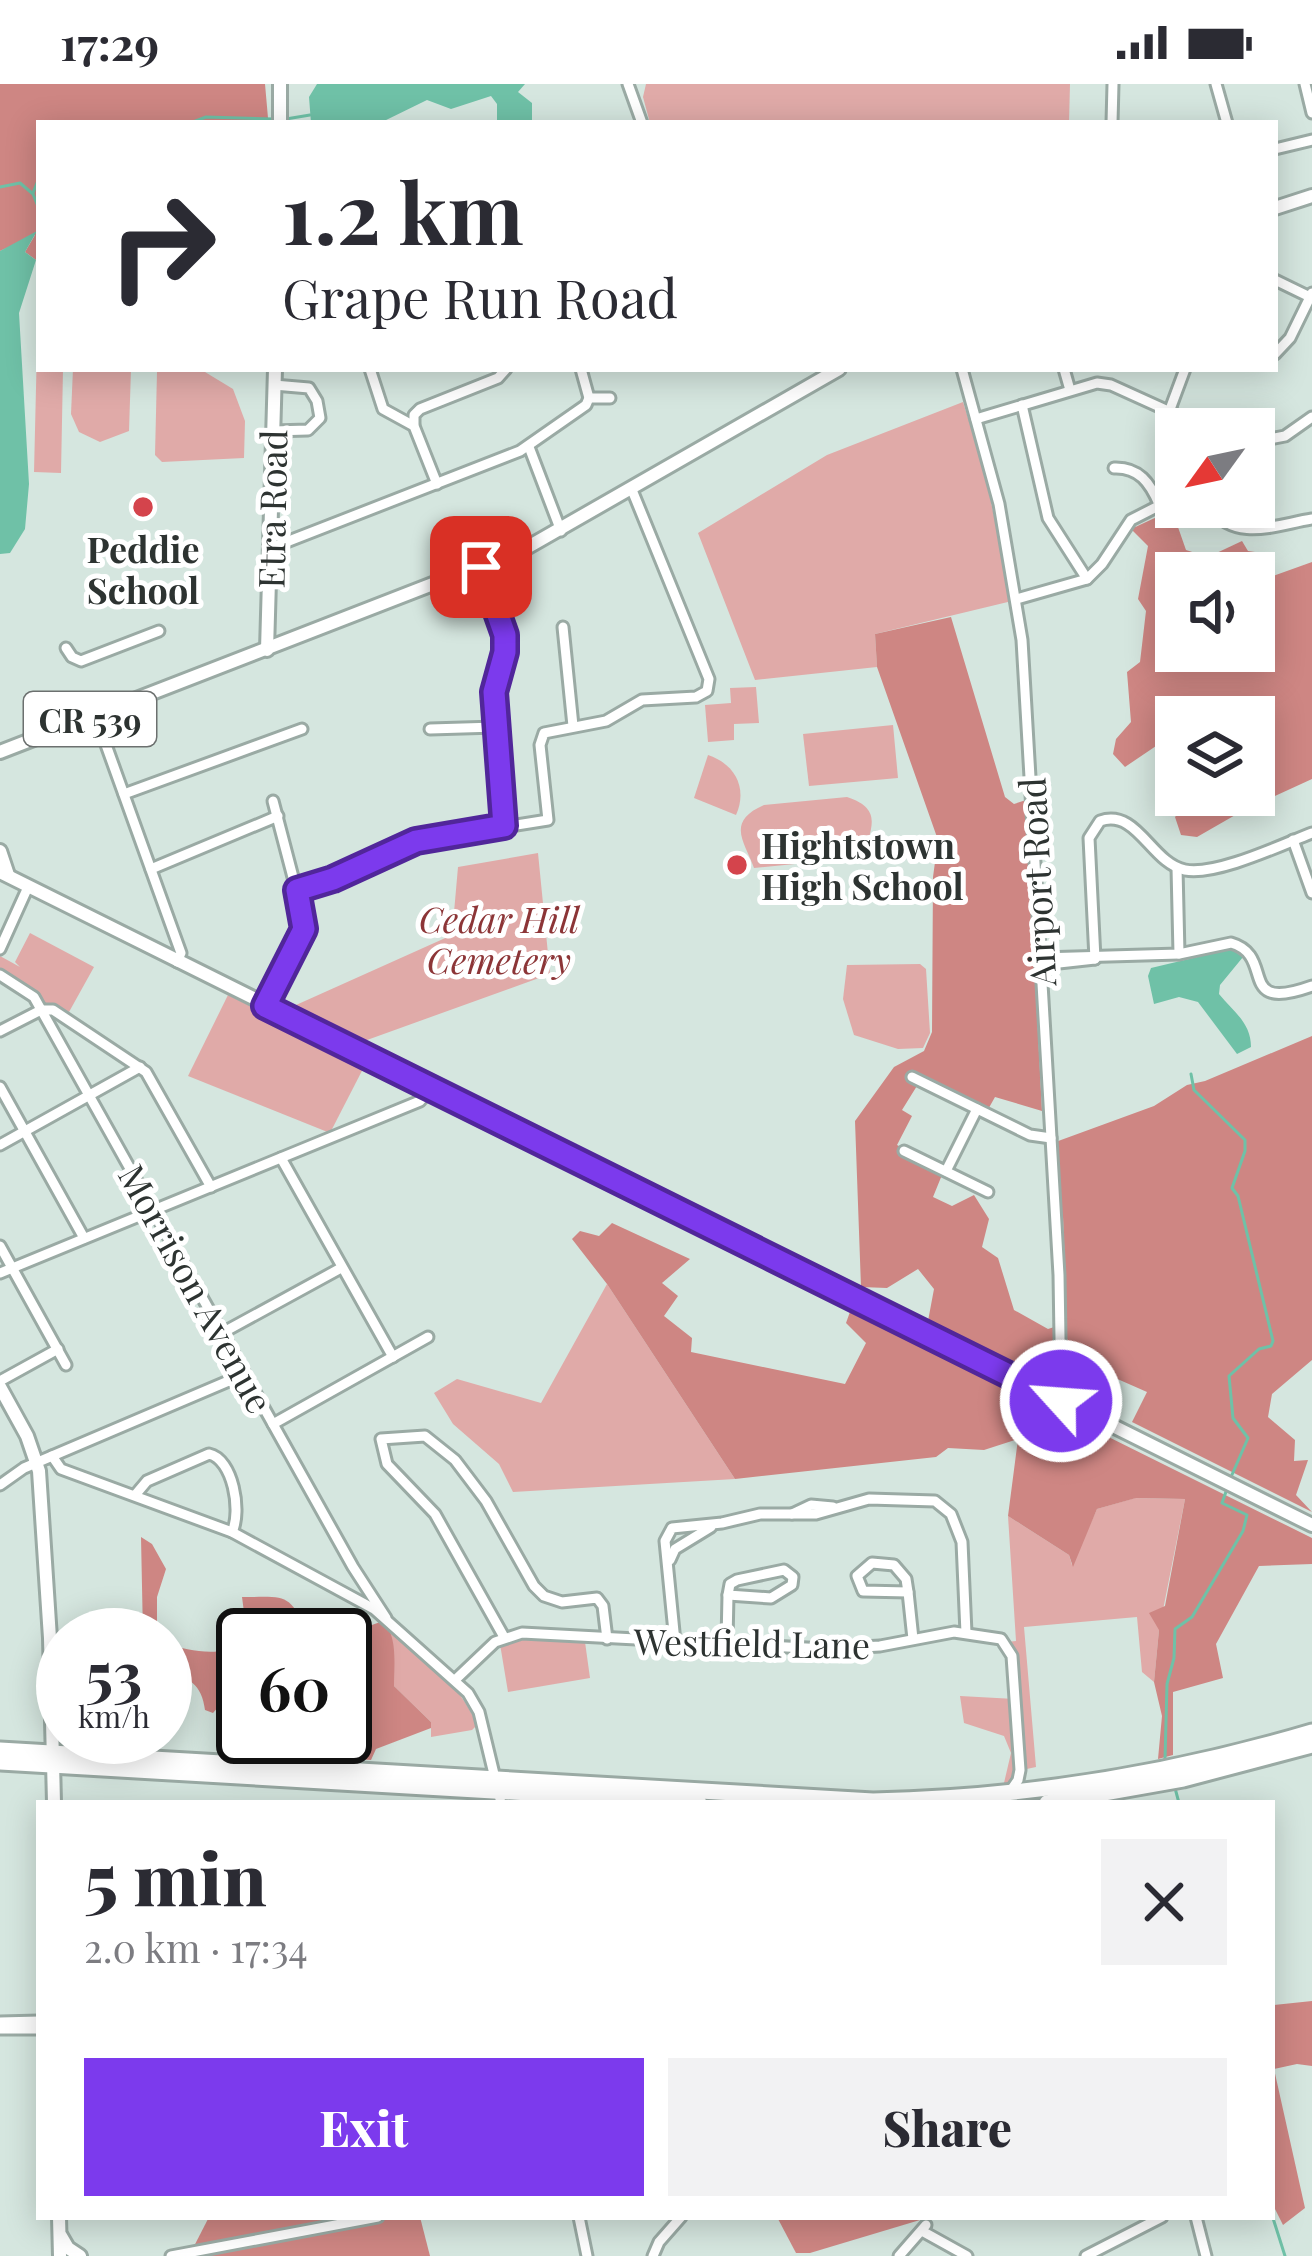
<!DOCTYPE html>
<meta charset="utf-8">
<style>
:root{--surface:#fff;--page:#f2f2f3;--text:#2b2b33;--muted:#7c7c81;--accent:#7c3aed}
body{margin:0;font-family:"Playfair Display",serif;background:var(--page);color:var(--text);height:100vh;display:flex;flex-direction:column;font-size:45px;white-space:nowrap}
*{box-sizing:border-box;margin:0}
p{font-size:39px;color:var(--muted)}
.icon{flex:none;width:66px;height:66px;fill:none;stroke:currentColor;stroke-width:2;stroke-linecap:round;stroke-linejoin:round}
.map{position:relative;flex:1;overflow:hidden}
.drawer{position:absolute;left:36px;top:1716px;width:1239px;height:420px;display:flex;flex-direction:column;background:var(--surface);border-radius:0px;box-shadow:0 6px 30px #0003}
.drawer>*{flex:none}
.hud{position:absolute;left:36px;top:36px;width:1242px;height:252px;border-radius:0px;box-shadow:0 6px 30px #0003;background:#fff;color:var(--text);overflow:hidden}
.needle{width:78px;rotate:237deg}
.tools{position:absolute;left:1155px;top:324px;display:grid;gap:24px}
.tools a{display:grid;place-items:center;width:120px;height:120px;border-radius:0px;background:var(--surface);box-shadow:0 6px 30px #0003;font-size:60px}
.speed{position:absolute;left:36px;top:1524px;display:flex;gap:24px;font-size:60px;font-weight:700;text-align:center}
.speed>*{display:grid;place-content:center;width:156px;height:156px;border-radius:50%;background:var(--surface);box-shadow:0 6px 30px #0003;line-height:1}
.speed small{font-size:30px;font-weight:400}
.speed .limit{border:6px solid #111;border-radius:18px;background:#fff;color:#111}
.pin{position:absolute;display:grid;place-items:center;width:102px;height:102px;color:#fff;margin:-51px;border-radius:24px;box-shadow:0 6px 18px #0006}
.me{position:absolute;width:132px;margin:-66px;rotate:296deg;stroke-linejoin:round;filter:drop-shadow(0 0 9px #0008)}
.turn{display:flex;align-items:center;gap:42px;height:252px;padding:0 48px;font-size:54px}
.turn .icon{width:156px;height:156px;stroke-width:2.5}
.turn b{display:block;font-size:84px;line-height:102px}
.round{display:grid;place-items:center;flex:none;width:126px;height:126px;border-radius:0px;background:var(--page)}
.overview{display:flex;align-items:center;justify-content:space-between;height:204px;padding:0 48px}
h1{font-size:72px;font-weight:800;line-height:90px}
.button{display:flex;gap:24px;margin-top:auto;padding:24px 48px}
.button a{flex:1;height:138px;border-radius:0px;background:var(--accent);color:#fff;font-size:48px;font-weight:800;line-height:138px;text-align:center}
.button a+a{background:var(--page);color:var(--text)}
.status{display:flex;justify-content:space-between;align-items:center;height:84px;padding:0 60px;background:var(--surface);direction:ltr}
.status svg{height:33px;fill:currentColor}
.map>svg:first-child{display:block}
.green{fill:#e0aaa8}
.forest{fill:#ce8683;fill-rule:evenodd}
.water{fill:#6fc1a7}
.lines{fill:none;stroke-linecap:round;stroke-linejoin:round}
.stream{stroke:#6fc1a7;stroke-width:3}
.minor-casing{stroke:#9aaaa4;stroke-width:15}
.major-casing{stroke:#9aaaa4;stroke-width:18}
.highway-casing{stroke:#9aaaa4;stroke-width:21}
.minor{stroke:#fff;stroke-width:9}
.major{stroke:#fff;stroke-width:12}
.highway{stroke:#fff;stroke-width:15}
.route-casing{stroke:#51269a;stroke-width:30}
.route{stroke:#7c3aed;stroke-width:21}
.poi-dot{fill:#d4444c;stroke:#fff;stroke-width:4.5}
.labels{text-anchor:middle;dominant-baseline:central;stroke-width:10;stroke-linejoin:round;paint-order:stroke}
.shield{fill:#fff;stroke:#6c706f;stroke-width:3}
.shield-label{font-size:33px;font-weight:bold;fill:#2d3331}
.street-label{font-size:36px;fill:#2d3331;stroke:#fff}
.poi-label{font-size:36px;font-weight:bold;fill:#2d3331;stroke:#fff}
.park-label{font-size:36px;font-style:italic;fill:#8c3537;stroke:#fff}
</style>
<div class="status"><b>17:29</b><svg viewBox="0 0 49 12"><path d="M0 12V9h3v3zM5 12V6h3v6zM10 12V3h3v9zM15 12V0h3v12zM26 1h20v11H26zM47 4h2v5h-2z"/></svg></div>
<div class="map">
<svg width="1312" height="2172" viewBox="0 0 1312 2172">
<rect width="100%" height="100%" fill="#d5e6df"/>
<g class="green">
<path d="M646 0H1070L1069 39H650L643 13Z"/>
<path d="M37 262 39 285H63L61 389 34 388Z"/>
<path d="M73 285H131L129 347 100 358 79 348 71 330Z"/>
<path d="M177 285 205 288 233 305 245 337 244 374 162 378 155 371 157 288Z"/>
<path d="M963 318 984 385 1012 517 875 550 877 583 755 596 698 449 827 371Z"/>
<path d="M756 603 759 639 734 640V656L708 658 705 621 731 619 730 604Z"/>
<path d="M893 641 898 694 809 702 803 650Z"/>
<path d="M708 671C735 680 748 704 736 731L694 714Z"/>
<path d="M847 713C886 726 868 746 865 773L754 784C745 758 725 738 764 721Z"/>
<path d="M538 769 550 890 356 960 290 928 296 921 452 851 458 783Z"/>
<path d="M30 849 94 883 69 928 42 921 33 907 0 888V872L20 883 15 878Z"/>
<path d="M920 880 926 885 930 949 923 964 898 965 854 951 843 915 847 881Z"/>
<path d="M228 911 366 979 330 1049 188 992Z"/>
<path d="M607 1200 735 1395 513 1408 499 1380 453 1340 434 1309 457 1295 541 1319Z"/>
<path d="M1135 1414 1185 1415 1159 1546 1154 1598 1142 1588 1137 1533 1024 1543 1036 1683 1022 1686 1020 1697 1004 1699 1011 1669 1004 1652 964 1639 960 1612 1015 1615 1007 1558 1016 1557 1008 1432 1069 1471 1072 1481 1097 1425Z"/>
<path d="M390 1543C423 1573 460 1599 477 1641L472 1646 431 1653V1638L394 1602Z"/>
<path d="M536 1553 585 1558 590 1594 508 1608 500 1560Z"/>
</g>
<g class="forest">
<path d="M0 0H265L268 34 247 39H39V175L36 176 25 168 35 151 0 167Z"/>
<path d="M1172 426 1186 466 1208 473 1242 457 1248 467 1255 468 1261 486 1273 492 1312 478V695L1244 726 1197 753 1181 751 1175 733 1180 727 1179 711H1254V633H1176V706L1163 687 1156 662 1125 683 1113 670 1116 655 1131 638 1127 588 1140 578 1146 527 1138 515 1148 462 1131 445ZM1176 489H1254V567H1176Z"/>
<path d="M951 533 1005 713 1014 720 1026 716 1042 1027 995 1013 986 1029 920 997 902 1026 912 1032 897 1061 944 1086 933 1113 952 1122 974 1111 989 1135 982 1163 998 1174 1014 1226 1048 1245 1067 1239 1063 1133 1056 1132 1050 1060 1154 1022 1187 1001 1205 997 1312 952V1276L1272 1310 1268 1333 1295 1356 1294 1377 1308 1376 1296 1411 1312 1428 1132 1338 1147 1308 1072 1275 1033 1293 928 1237 934 1205 918 1185 887 1204 861 1203 855 1037 894 983 924 967 932 948 933 793 938 756 877 583 875 550Z"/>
<path d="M612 1139 690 1175 662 1199 678 1212 664 1232 692 1254 691 1268 845 1300 866 1259 846 1239 851 1225 1312 1454V1480L1259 1482 1216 1560 1223 1594 1173 1608V1671L1158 1675 1162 1632 1154 1598 1159 1546 1149 1529 1165 1522 1185 1415 1136 1414 1097 1425 1073 1483 1069 1471 1008 1432 1018 1355 984 1366 948 1364 936 1373 735 1395 607 1200 572 1155 580 1147 599 1152Z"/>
<path d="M141 1453 152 1460 166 1485 157 1513V1551H143Z"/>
<path d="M242 1513C287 1513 288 1508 309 1550H328L341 1544 343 1531 348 1528 353 1532 352 1543 358 1546 383 1537C398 1552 394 1581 394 1602L431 1638V1644L376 1665 371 1676 300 1671 299 1653H345V1551H247Z"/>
<path d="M243 1558V1627L219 1622 213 1629 205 1626C202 1601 189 1592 165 1588V1560C191 1566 219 1575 243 1558Z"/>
<path d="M1272 1912 1274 1921 1312 1917V1982L1297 1980 1274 1985 1305 2124 1283 2141 1272 2119Z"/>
<path d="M209 2133H420L430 2172H189Z"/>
<path d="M777 2133H930L810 2169H796Z"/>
</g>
<g class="water">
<path d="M317 0H525L518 8 532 19V39H497V20L491 12 451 25 427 16 380 39H311L309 13Z"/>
<path d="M37 147 25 168 36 176 19 229 29 400 25 445 10 469 0 470V167Z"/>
<path d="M1231 865 1243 873 1220 901 1219 910C1234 928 1251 939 1251 963L1237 970 1198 918 1179 913 1154 920 1148 892 1151 884Z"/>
</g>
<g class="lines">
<g class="stream">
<path d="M286 35 310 31"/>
<path d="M157 38H193L206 33 273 35"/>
<path d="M110 39H149"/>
<path d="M0 103 20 99 33 110 39 125"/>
<path d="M33 109 39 94"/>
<path d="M1191 990 1194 1006 1245 1056V1067L1232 1104 1238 1112 1273 1257 1271 1262 1259 1265 1229 1292 1233 1334 1248 1354 1231 1393"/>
<path d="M1165 1675 1167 1600 1174 1574 1175 1545 1192 1533 1243 1447 1247 1431 1222 1419 1228 1402"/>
<path d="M1175 1704 1179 1719"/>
<path d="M1272 2131 1285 2172"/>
</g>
<defs>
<g id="minor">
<path d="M628 0 642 39"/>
<path d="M1216 0 1227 39"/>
<path d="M1305 0 1312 29"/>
<path d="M1112 39 1113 0"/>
<path d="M1275 65 1312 56"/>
<path d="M1275 196 1310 213"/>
<path d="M1275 270 1290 254 1312 209"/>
<path d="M370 285 383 325 414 342 437 400"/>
<path d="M581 285 589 314"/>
<path d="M962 285 999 420 1022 556 1059 1191 1061 1317"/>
<path d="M1064 285 1070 306"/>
<path d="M1022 321 1048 434 1087 495"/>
<path d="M1169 328 1185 285"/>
<path d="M976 335 1097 299 1111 301 1208 345"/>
<path d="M414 340V331L420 325 498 294 506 285"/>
<path d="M273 347 308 346 320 334 317 317 309 304 274 301"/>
<path d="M1254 358 1285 352 1312 333"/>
<path d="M529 363 561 447"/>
<path d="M1114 384C1139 383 1150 399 1159 420"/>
<path d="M1209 423C1236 459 1275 441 1312 435"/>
<path d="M271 464 520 367 586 321 589 314H610"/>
<path d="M481 483 506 558 494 608 504 742"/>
<path d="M1017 515 1087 495 1102 480 1131 436 1176 413"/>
<path d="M563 543 573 642"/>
<path d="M66 564 72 573 81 577 159 547"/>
<path d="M96 633 181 869 177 878"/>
<path d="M430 645 496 643"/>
<path d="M124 710 302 645"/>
<path d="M1293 756 1312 809"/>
<path d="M1177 784 1179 870"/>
<path d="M151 785 278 732"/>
<path d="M297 807 326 798 416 757 548 736 540 661 544 649 606 637 642 616 696 613 707 607 709 595 632 406"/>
<path d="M0 865 28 803"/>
<path d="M1040 874 1179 870 1231 859C1277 872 1234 930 1312 902"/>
<path d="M1095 875 1089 754 1100 737C1137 724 1151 779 1185 786 1216 792 1281 761 1312 749"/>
<path d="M1041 881 1095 875"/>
<path d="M0 891 34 913 353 1483 386 1534"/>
<path d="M265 922 303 851 305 839 273 717"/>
<path d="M41 926H53L146 988 211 1103"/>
<path d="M0 947 41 926"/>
<path d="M912 993 1030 1051 1051 1054"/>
<path d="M0 1003 84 1154"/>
<path d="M0 1061 140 983"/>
<path d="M904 1067 988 1108"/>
<path d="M281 1074 393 1273"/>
<path d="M946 1087 977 1025"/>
<path d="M0 1162 66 1281"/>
<path d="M0 1189 420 1017 431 1004"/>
<path d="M222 1249 341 1184"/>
<path d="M0 1297 58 1265"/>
<path d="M273 1340 428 1253"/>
<path d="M52 1372 61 1385 232 1448 374 1525 468 1609 479 1628 501 1719"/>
<path d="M0 1401 24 1384 245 1290"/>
<path d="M136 1410 147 1397 209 1370C233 1375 242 1427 232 1448"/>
<path d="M792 1430 811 1421 833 1423"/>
<path d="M670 1476 675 1465 711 1443"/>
<path d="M872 1479 894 1481 906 1495 908 1508 863 1507 857 1492Z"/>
<path d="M784 1486 793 1493 792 1501 771 1514 728 1511 730 1500 737 1496Z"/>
<path d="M908 1508 913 1555"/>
<path d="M504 1553 435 1430 387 1380 381 1355 425 1352 455 1376 486 1417 534 1502 544 1512 562 1518 597 1514 603 1522 607 1555"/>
<path d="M727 1557 728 1511"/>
<path d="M675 1558 665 1457 672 1444 722 1439 760 1430H816L869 1415 935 1417 951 1430 962 1458 966 1549"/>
<path d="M455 1596 495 1558 522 1549 826 1565 880 1562 954 1548 1001 1555 1012 1572 1020 1686 1018 1696 1009 1709"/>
<path d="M0 1938 39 1937"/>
<path d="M0 1945H39"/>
<path d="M579 2133 587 2172"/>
<path d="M1196 2133 1206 2172"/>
<path d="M922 2147 967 2172"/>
<path d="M171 2172 378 2133"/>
<path d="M653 2172 659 2158 681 2133"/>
<path d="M899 2172 926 2141"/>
<path d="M1086 2172 1162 2133"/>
</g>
<g id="major">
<path d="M280 39V0"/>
<path d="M1275 124 1312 112"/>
<path d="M267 566 275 285"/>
<path d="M0 668 528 463 839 285"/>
<path d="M0 767 8 791"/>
<path d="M0 788 1312 1441"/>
<path d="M0 1303 27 1352 39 1387 50 1554 54 1719"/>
<path d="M59 2133 60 2172"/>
<path d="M61 2152 68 2164 80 2172"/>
</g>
<g id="highway">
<path d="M0 1666 873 1717C1024 1714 1167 1691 1312 1648"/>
<path d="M0 1678 699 1719"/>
<path d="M1047 1719 1183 1695 1312 1661"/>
</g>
</defs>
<use href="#minor" class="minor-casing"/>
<use href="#major" class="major-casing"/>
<use href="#highway" class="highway-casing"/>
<use href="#minor" class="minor"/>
<use href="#major" class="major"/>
<use href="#highway" class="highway"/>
</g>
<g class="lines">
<defs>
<path id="route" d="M481 483 505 551V568L494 608 504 742 416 757 333 795 297 806 304 845 265 922 1061 1317"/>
</defs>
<use href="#route" class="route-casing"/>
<use href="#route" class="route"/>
</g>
<g class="poi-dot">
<circle cx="143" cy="423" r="12"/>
<circle cx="737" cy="781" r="12"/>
</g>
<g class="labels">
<rect class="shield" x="24" y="608" width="132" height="54" rx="9"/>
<g class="shield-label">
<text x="90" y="635">CR 539</text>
</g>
<g class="street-label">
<text transform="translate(271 425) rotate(-89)">Etra Road</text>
<text transform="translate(1036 798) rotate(-93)">Airport Road</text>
<text transform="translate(197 1204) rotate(61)">Morrison Avenue</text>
<text transform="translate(752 1558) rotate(1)">Westfield Lane</text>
</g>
<g class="poi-label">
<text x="143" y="464">Peddie<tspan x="143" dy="41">School</tspan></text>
<text x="761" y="760" text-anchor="start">Hightstown<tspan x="761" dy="41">High School</tspan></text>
</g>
<g class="park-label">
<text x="499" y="834">Cedar Hill<tspan x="499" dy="41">Cemetery</tspan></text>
</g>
</g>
</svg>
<div class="tools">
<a><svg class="needle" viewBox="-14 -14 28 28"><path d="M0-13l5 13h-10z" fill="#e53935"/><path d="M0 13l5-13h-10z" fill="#7c7c81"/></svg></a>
<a><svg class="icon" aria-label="sound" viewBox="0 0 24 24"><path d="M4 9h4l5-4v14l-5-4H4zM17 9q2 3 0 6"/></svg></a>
<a><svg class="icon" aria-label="layers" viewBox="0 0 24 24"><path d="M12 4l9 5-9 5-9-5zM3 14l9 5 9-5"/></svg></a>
</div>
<div class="speed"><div>53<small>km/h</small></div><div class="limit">60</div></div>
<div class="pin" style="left:481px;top:483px;background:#d93025"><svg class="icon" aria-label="arrive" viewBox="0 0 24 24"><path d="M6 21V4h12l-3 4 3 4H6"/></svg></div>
<svg class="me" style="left:1061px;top:1317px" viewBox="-20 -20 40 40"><circle r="17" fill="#7c3aed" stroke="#fff" stroke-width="3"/><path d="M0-11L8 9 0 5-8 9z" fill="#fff"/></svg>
<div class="hud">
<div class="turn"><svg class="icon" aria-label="right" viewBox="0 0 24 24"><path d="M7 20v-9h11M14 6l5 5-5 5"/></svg><div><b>1.2 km</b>Grape Run Road</div></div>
</div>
<section class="drawer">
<div class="overview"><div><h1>5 min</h1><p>2.0 km · 17:34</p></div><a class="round"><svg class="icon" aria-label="close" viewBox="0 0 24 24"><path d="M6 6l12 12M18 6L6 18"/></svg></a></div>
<div class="button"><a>Exit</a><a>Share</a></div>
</section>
</div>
